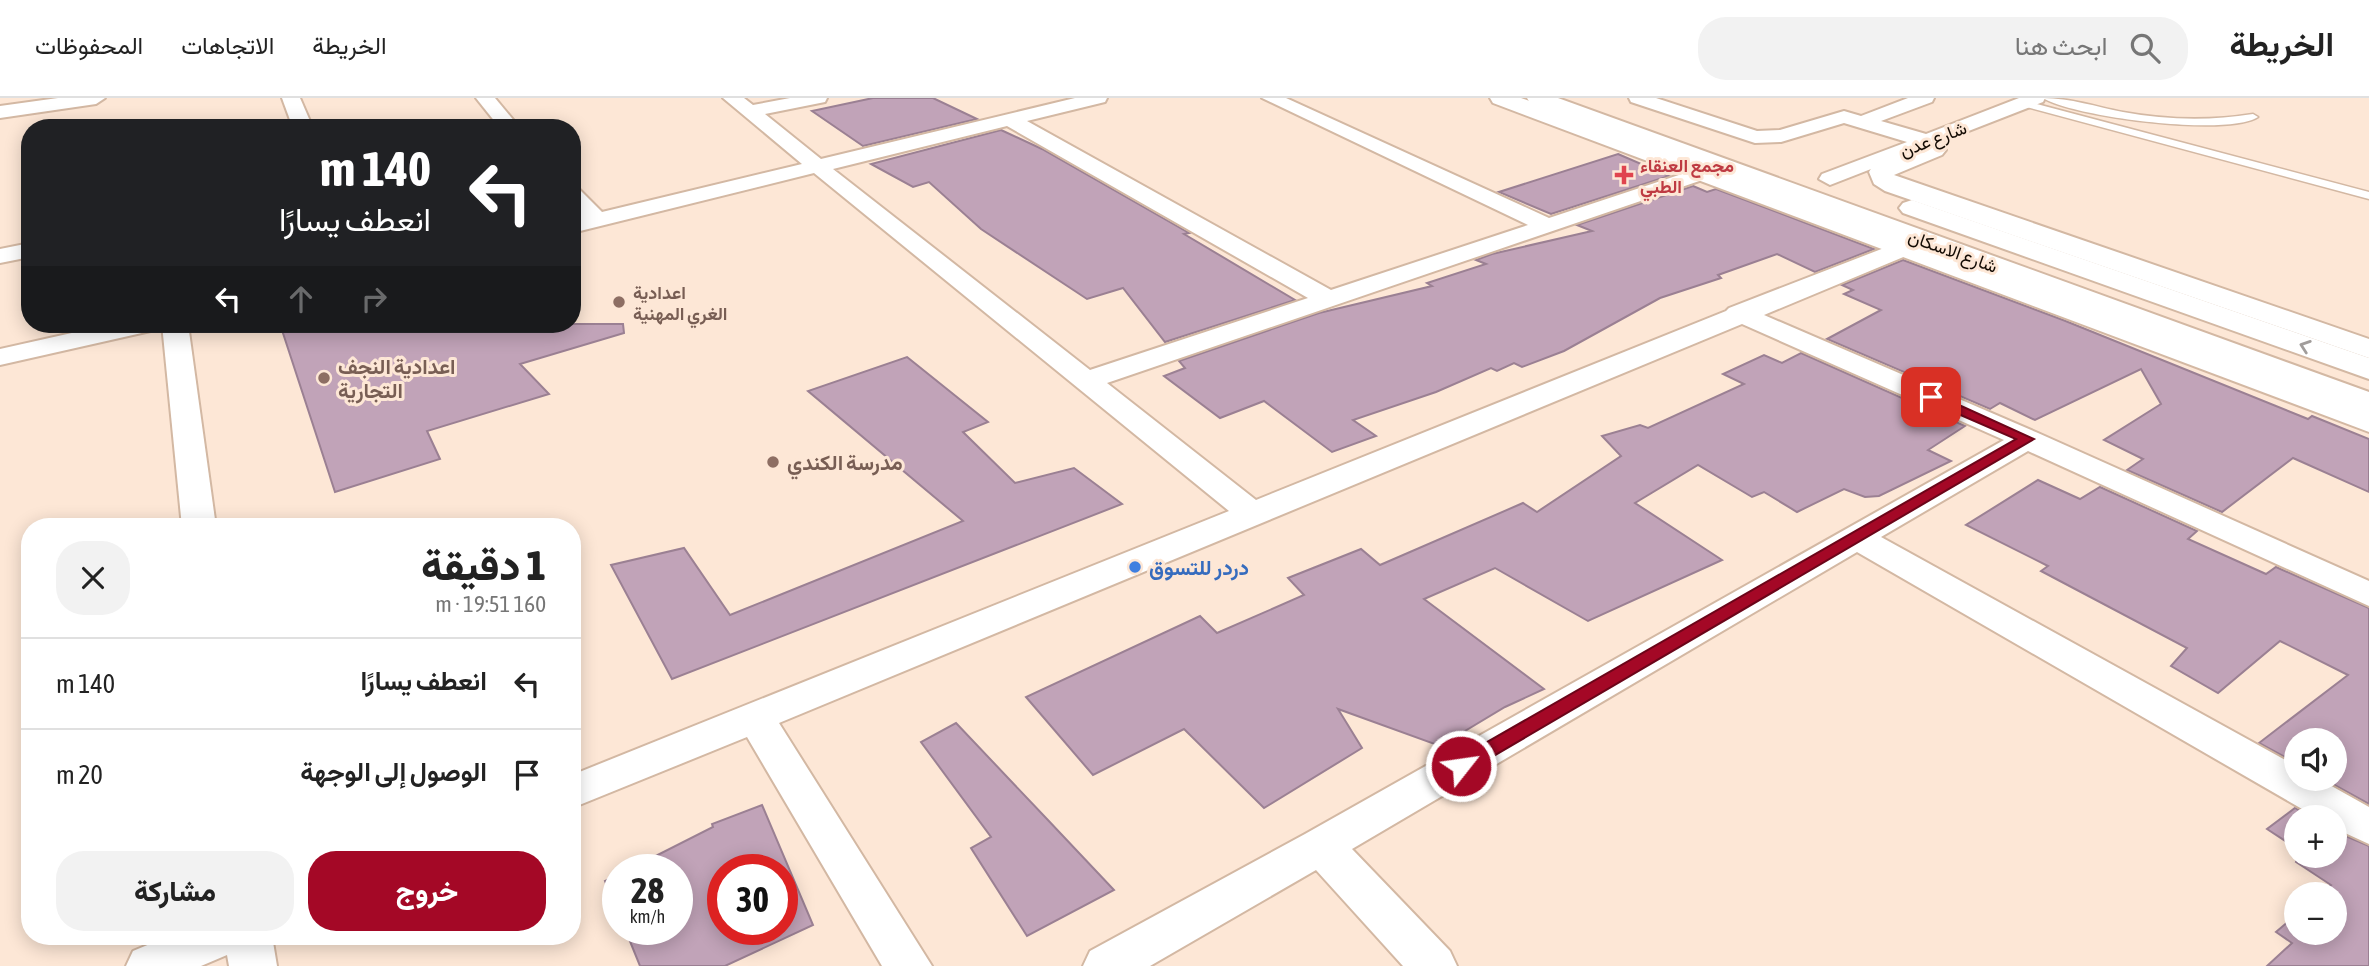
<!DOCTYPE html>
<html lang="ar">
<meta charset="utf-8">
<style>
:root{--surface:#fff;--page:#f2f2f2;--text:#222;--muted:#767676;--line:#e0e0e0;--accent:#a40826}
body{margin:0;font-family:"Asap Condensed",Vazirmatn,sans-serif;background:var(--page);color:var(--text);direction:rtl;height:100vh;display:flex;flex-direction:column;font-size:26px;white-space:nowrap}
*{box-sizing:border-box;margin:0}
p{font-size:23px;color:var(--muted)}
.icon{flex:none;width:38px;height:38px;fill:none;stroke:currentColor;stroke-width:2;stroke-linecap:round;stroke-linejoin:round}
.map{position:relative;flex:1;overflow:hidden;direction:ltr}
.sheet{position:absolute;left:21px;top:420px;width:560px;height:427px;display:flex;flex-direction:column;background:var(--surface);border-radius:28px;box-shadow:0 4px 18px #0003;direction:rtl}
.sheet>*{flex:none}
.top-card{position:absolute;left:21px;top:21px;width:560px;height:214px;border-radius:28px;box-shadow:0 4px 18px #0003;direction:rtl;background:#202124;color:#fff;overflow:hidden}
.fabs{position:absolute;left:2284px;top:630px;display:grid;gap:14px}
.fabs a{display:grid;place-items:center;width:63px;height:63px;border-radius:50%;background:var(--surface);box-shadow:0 4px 18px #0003;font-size:35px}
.speed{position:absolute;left:602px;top:756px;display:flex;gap:14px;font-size:35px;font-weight:700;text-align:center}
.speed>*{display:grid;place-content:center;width:91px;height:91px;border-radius:50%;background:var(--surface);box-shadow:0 4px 18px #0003;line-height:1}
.speed small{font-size:18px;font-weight:400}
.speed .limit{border:10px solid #d22;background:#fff;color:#111}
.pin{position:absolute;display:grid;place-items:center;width:60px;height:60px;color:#fff;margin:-30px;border-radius:14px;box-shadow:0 4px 10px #0006}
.me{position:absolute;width:77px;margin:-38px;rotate:60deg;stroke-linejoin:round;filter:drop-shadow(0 0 5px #0008)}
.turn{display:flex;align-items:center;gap:24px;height:147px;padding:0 35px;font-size:32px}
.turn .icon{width:91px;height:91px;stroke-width:2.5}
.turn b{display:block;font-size:49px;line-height:60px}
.lanes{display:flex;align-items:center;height:66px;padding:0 35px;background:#0003;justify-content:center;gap:35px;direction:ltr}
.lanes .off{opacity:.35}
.round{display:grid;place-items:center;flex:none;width:74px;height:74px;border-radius:28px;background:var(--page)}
.head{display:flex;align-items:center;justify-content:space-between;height:119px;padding:0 35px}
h1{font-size:42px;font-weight:800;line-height:52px}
.button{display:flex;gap:14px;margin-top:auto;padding:14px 35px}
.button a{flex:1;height:80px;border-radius:28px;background:var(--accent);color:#fff;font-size:28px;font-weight:800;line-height:80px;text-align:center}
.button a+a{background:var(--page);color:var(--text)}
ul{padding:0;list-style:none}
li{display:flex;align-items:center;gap:21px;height:91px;padding:0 35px;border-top:2px solid var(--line)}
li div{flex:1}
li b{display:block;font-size:26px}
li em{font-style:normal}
header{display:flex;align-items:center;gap:42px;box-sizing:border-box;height:98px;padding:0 35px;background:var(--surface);border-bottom:2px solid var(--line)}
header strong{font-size:33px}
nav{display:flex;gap:38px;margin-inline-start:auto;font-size:24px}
.search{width:490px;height:63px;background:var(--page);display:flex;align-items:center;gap:18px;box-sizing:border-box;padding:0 24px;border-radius:28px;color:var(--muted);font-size:26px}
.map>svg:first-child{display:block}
.building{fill:#c1a3b8;stroke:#9b8093;stroke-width:2;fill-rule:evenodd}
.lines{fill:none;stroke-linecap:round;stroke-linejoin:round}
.service-casing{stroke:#d3b8a3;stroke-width:3}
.minor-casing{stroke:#d3b8a3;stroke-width:4}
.tertiary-casing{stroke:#d3b8a3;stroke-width:4}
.primary-casing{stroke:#d3b8a3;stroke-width:4}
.service{fill:#fff;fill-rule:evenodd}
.minor{fill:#fff;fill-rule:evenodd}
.tertiary{fill:#fff;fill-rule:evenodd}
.primary{fill:#fff;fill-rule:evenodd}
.oneway{stroke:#a19d9b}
.route{fill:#a40826;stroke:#6b0519;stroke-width:2}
.health-dot{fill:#e0444e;stroke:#fde7d6;stroke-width:2.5}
.education-dot{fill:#8d6e63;stroke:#fde7d6;stroke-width:2.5}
.shop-dot{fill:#3f7fe0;stroke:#fde7d6;stroke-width:2.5}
.labels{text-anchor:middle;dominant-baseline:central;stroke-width:6;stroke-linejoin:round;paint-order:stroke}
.far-street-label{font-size:18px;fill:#130b04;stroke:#fde7d6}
.far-health-label{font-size:18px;font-weight:bold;fill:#be3a42;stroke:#fde7d6;text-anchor:start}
.far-education-label{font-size:18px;font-weight:bold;fill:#785e54;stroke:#fde7d6;text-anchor:start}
.education-label{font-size:21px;font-weight:bold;fill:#785e54;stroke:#fde7d6;text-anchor:start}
.shop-label{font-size:21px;font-weight:bold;fill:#366cbe;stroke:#fde7d6;text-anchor:start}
</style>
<header>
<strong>الخريطة</strong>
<div class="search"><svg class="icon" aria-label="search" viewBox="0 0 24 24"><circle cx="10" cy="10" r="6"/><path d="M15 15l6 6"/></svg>ابحث هنا</div>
<nav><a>الخريطة</a><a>الاتجاهات</a><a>المحفوظات</a></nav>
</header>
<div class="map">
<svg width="2369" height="868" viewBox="0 0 2369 868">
<rect width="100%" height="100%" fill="#fde7d6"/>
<g class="building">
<path d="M873 0H933L977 21 863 48 812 13Z"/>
<path d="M1001 32 1042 51 1189 135 1184 136 1295 202 1165 244 1123 190 1087 201 981 131 929 84 913 89 871 66Z"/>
<path d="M1618 56 1669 78 1551 116 1499 94Z"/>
<path d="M1693 88 1707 94 1716 91 1874 151 1815 174 1777 156 1718 177 1721 180 1660 200 1564 253 1522 269 1514 265 1497 273 1491 270 1436 294 1353 322 1376 338 1332 354 1264 303 1220 320 1164 278 1185 270 1179 263 1319 215 1432 188 1427 185 1486 166 1476 162 1492 156 1592 133 1577 127Z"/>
<path d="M1903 162 2063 222 2308 321 2312 318 2369 341V394L2293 360 2222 414 2127 372 2143 361 2104 342 2161 306 2141 271 2035 322 2000 305 1990 311 1827 241 1881 212 1844 196 1853 192 1842 187Z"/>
<path d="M280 226H623L624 235 520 266 549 296 427 333 440 361 335 394Z"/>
<path d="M1801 255 1965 328 1928 352 1951 363 1879 398 1865 399 1844 391 1797 414 1764 394 1752 399 1698 367 1635 405 1722 462 1588 523 1495 470 1424 501 1544 591 1505 609 1440 648 1338 611 1362 650 1264 710 1184 631 1093 677 1026 599 1200 518 1217 535 1304 497 1288 480 1361 451 1380 467 1523 405 1537 414 1621 358 1602 338 1640 327 1648 330 1744 286 1723 276 1764 257 1782 265Z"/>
<path d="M907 259 988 324 963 334 1015 385 1074 370 1122 406 672 581 611 467 684 450 730 517 963 423 808 293Z"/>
<path d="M2038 382 2080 401 2100 389 2197 433 2188 441 2266 476 2276 469 2369 510V706L2324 681H2334V642H2296V665L2259 645 2348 577 2280 543 2218 595 2171 568 2187 550 2041 473 2048 468 1966 427Z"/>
<path d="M956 625 1046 720 1114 792 1027 838 971 750 991 739 921 644Z"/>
<path d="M762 707 813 827 725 868H640L625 831H677V772H628L713 729 712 726ZM723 772H782V831H723Z"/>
<path d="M2295 710 2311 719H2296V750L2267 731Z"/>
<path d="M2334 733 2369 748V868H2267L2292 845 2276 834 2296 817V835H2334V796H2321L2331 787 2296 764 2299 758H2334Z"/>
<path d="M618 777V814L605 783Z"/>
</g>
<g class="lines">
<defs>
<g id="service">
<path d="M2043 0C2070 0 2097 9 2123 14 2167 22 2209 23 2253 16L2258 19C2228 39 2073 19 2043 0Z"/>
<path d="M2022 2 2369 94V101L2019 7 2017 5Z"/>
</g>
<g id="minor">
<path d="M58 0H105L96 6 0 20V8Z"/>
<path d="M282 0H300L313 30H293Z"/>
<path d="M476 0H495L520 30H500Z"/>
<path d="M723 0H744L753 7 790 0H827L825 4 765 16 821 61 1075 0H1107L1105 4 1027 23 1331 192 1528 127 1262 0H1286L1549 120 1697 71H1711L1715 75 1711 79 1107 285 1256 402 1726 213 1729 210 1897 145H1913L1917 150 1913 155 1764 217 2038 335 2369 483V508L2028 353 1881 439 2296 668V681H2319L2369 709V746L2334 730V719H2316L1857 454 1352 751 1450 853 1457 868H1403L1316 772 1150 868H1083L1090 853 1305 736 2004 342 1742 226 779 625 932 868H882L747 639 572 710V677L1229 413 814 75 572 135V121L581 119 572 110V91L580 92 602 114 802 66ZM1007 28 1308 200 1090 272 833 71Z"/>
<path d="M1629 0H1656L1757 33 1780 32 1844 13 1861 18 1908 0H1934L1932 4 1881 23 1926 36 2019 0H2045L2043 4 1830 87 1819 81 1822 76 1907 44 1844 25 1781 44 1755 45 1631 4Z"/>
<path d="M30 145V159L0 165V151Z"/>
<path d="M112 226H159L155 232 0 267V251Z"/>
<path d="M162 226H188L216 429H182Z"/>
<path d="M169 838H272L277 868H229L227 857 201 868H126L133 853Z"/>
</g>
<g id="tertiary">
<path d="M1490 0H1521L2369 312V334L1493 5Z"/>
<path d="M1927 36 1942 43 1946 52 1942 57 1894 77 2369 241V260L1885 93 1874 86 1869 74 1872 69 1920 49 1915 43 1919 38Z"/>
</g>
<g id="primary">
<path d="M1527 0H1558L2369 294V315L1530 5Z"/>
<path d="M1912 102 2369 260V281L1903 115 1899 110 1903 105Z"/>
</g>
</defs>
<use href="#service" class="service-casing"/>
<use href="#minor" class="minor-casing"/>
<use href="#tertiary" class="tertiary-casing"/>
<use href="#primary" class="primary-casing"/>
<use href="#service" class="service"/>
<use href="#minor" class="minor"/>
<use href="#tertiary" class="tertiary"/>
<use href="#primary" class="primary"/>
</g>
<defs><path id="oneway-chevron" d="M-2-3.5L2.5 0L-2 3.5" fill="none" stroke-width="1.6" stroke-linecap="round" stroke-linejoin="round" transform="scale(1.75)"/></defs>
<use class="oneway" href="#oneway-chevron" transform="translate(2305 248) rotate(-161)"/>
<path class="route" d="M1926 296H1935L2034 341 1468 673H1454L1451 668 1454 663 2016 341 1926 302Z"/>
<path class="health-dot" d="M1620.5 66.5h7v7h7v7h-7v7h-7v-7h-7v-7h7z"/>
<g class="education-dot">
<circle cx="619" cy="204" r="7"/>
<circle cx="324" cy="280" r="7"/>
<circle cx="773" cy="364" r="7"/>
</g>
<circle class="shop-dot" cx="1135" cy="469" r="7"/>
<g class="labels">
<g class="far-street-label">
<text transform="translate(1933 41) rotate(-21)">شارع عدن</text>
<text transform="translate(1953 153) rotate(20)">شارع الاسكان</text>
</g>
<g class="far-health-label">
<text x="1640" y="67">مجمع العنقاء<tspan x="1640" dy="21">الطبي</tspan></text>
</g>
<g class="far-education-label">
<text x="633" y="194">اعدادية<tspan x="633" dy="21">الغري المهنية</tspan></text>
</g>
<g class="education-label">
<text x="338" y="268">اعدادية النجف<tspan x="338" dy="24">التجارية</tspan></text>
<text x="787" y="364">مدرسة الكندي</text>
</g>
<g class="shop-label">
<text x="1149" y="469">دردر للتسوق</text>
</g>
</g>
</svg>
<div class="fabs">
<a><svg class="icon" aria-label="sound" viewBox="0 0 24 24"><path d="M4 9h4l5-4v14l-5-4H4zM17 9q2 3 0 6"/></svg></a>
<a>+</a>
<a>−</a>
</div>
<div class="speed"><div>28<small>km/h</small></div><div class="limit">30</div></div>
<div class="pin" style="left:1931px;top:299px;background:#d93025"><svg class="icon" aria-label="arrive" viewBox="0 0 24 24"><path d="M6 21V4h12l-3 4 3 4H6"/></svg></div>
<svg class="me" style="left:1461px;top:668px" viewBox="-20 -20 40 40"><circle r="17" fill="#a40826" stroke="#fff" stroke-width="3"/><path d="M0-11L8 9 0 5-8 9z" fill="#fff"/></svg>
<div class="top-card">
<div class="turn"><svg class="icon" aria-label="left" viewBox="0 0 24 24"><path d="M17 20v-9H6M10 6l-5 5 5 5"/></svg><div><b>140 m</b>انعطف يسارًا</div></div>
<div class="lanes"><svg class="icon" aria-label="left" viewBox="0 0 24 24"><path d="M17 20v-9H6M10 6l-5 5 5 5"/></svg><svg class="icon off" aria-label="ahead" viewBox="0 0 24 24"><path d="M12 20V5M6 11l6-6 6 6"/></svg><svg class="icon off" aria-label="right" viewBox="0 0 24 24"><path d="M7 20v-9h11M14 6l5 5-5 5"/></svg></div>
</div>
<section class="sheet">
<div class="head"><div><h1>1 دقيقة</h1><p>160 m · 19:51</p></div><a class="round"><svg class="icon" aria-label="close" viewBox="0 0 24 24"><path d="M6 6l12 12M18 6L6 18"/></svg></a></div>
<ul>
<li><svg class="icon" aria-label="left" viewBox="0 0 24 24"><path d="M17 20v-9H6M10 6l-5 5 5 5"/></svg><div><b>انعطف يسارًا</b></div><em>140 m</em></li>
<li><svg class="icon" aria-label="arrive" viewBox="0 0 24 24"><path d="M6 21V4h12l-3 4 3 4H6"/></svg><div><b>الوصول إلى الوجهة</b></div><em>20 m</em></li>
</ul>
<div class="button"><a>خروج</a><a>مشاركة</a></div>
</section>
</div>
